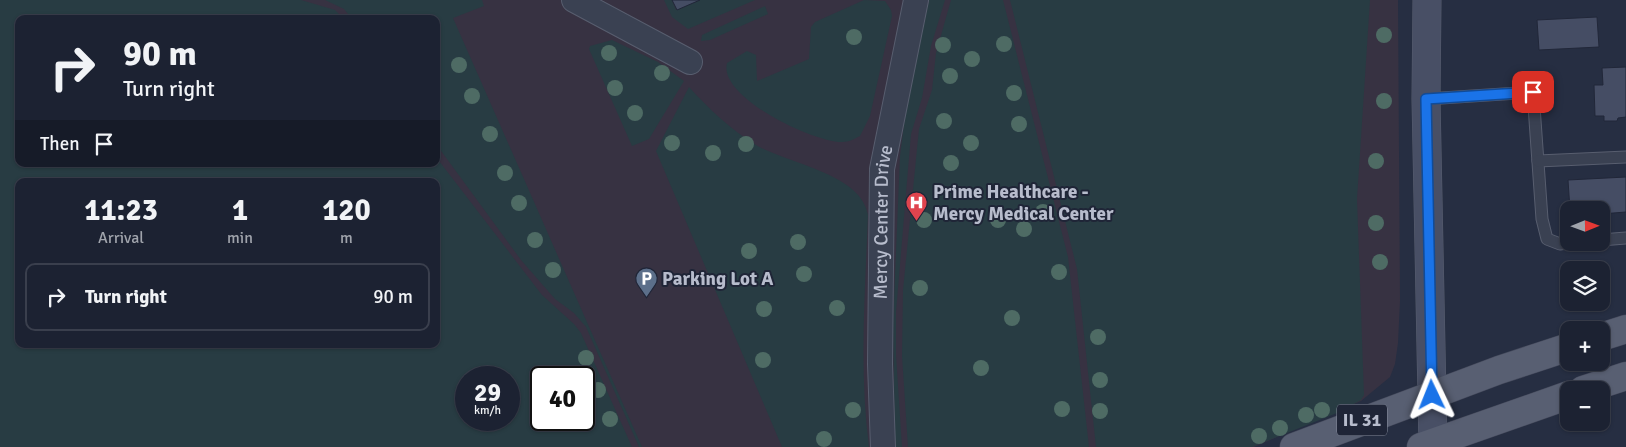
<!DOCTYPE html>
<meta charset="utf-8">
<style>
:root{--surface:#1c2232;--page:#292f3e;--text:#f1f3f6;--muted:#a0a4ac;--line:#3a3f4d}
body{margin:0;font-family:Signika,sans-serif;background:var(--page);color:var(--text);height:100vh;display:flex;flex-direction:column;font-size:19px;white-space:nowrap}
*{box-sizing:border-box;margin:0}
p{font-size:16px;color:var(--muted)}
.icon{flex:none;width:28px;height:28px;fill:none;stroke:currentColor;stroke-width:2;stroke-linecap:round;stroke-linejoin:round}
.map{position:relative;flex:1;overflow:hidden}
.details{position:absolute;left:15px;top:178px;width:425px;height:170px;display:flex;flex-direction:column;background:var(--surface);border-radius:10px;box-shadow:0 1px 4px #0004,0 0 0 1px var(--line)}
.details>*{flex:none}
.top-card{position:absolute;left:15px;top:15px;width:425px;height:152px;border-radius:10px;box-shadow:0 1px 4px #0004,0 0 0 1px var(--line);background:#1c2232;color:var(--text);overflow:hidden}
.needle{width:32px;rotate:89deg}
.controls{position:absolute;left:1560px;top:201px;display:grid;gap:10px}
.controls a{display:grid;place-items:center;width:50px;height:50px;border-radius:10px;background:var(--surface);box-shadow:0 1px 4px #0004,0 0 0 1px var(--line);font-size:25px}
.speed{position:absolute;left:455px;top:366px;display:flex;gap:10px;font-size:25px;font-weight:700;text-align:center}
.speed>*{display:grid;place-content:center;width:65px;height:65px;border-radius:50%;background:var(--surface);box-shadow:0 1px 4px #0004,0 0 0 1px var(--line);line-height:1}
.speed small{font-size:12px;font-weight:400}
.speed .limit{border:2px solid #111;border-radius:8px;background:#fff;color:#111}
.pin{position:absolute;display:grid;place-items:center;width:42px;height:42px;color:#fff;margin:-21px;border-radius:10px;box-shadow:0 2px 8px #0006}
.me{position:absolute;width:55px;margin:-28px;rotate:358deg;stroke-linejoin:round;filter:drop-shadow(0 0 4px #0008)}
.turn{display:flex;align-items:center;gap:18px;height:105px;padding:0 25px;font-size:22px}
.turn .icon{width:65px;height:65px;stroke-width:2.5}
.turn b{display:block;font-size:35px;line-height:42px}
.then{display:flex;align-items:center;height:48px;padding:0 25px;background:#0003;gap:10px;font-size:19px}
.eta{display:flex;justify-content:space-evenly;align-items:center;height:85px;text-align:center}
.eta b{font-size:30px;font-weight:800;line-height:35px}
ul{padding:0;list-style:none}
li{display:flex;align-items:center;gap:15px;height:68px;margin:0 10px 8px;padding:0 15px;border:2px solid var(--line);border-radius:10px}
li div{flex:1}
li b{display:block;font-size:19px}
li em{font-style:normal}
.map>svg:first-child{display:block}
.medical{fill:#373242;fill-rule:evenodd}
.green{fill:#283c43;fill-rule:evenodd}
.building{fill:#454d64;stroke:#212739}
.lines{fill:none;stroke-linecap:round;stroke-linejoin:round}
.lane-casing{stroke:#585e6f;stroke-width:13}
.street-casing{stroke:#585e6f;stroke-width:26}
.secondary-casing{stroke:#585e6f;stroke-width:29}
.primary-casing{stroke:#44495b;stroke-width:29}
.lane{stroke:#3a4152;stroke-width:11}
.street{stroke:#3a4152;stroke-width:24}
.secondary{stroke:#484f65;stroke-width:28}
.primary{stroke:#585f72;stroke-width:28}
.tree{fill:#4e6b64}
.route-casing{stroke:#114b97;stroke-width:12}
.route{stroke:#1a73e8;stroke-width:9}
.labels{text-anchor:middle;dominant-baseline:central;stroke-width:4;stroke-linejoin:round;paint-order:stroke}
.shield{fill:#1f2537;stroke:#898f9f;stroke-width:1}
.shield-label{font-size:18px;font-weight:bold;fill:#b7bccc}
.poi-label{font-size:19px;font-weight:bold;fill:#b7bccc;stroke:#1f2537;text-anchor:start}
.street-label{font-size:19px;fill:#b7bccc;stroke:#1f2537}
</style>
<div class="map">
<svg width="1626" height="447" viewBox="0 0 1626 447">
<rect width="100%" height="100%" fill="#262e42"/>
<path class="medical" d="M0 0H1398L1400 301 1398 343 1395 364 1390 377 1361 401 1254 447H49L0 335ZM19 19H436V164H19ZM19 181H436V344H19ZM466 378H509V420H466ZM541 378H584V420H541Z"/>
<g class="green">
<path d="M0 0H301L335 10 344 19H19V164H436V157L542 295 574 324 581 333 632 447H0ZM19 181H436V344H19ZM466 378H509V420H466ZM541 378H584V420H541Z"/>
<path d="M325 0H482L484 6 453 18 642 447H639L586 327 574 313 555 299 521 260 436 144V19H352L344 9Z"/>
<path d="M664 0H672L676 10 700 0H755L688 29 672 17Z"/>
<path d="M864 0 885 1 891 10 892 16 870 116 860 136C854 139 849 142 842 142 813 142 718 97 727 63L747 51 756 55 757 81 809 59 811 27 815 22Z"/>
<path d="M929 0H945L931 46 922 98 911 134 896 312V355L902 447H895L893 324 900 156 908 92Z"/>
<path d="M951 0H1003L1068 257 1089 447H908L902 356 903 290 919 129 932 90 936 53Z"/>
<path d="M1010 0H1370L1357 199 1364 395 1361 400 1337 413 1252 447H1096L1077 269Z"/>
<path d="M765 6 768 14 710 40 701 41 702 35Z"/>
<path d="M612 40 658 62 684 81 649 139 632 146 589 49 590 46Z"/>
<path d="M689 87C708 108 731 130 756 145 788 164 861 173 868 215 865 293 859 370 869 447H782L656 151Z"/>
</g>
<g class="building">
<path d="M672 0H700L677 10Z"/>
<path d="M1597 17 1599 47 1539 50 1537 20Z"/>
<path d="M1626 67V117L1618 118 1617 121H1604V116H1595L1594 85H1603L1602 68Z"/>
<path d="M1626 177V212L1601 214V210H1570L1568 180Z"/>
</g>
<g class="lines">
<defs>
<g id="lane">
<path d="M1426 99 1533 92 1542 219 1547 239 1560 244 1574 242"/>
<path d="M1538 161 1626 157"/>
<path d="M1601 240 1626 238"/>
</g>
<g id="street">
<path d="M574 0 690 62"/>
<path id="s1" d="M883 447 880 364 882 169 916 0"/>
</g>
<path id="secondary" d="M1427 0 1426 99 1433 447"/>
<g id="primary">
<path d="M1601 337 1626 329"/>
<path d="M1583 390 1626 376"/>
<path d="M1294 447 1499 370 1569 347"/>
<path d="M1421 447 1569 395"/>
</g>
</defs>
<use href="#lane" class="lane-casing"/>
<use href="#street" class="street-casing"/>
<use href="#secondary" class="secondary-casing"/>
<use href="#primary" class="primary-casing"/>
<use href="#lane" class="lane"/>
<use href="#street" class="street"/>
<use href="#secondary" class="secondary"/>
<use href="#primary" class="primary"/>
</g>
<g class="tree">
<circle cx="1384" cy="35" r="8"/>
<circle cx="854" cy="37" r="8"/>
<circle cx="1004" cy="44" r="8"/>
<circle cx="943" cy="45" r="8"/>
<circle cx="609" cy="53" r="8"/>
<circle cx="972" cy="59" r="8"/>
<circle cx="459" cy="65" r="8"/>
<circle cx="662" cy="73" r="8"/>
<circle cx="950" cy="76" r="8"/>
<circle cx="615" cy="88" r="8"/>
<circle cx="1014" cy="93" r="8"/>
<circle cx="472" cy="96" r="8"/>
<circle cx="1384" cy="101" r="8"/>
<circle cx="635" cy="113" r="8"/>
<circle cx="944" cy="121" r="8"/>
<circle cx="1019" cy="124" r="8"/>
<circle cx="490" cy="134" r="8"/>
<circle cx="672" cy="143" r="8"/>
<circle cx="971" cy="143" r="8"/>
<circle cx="746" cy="144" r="8"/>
<circle cx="713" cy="153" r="8"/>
<circle cx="1376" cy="161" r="8"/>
<circle cx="951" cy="163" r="8"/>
<circle cx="505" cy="173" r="8"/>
<circle cx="519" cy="203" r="8"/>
<circle cx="1043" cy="212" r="8"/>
<circle cx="924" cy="220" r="8"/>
<circle cx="998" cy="220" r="8"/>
<circle cx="1376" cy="223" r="8"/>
<circle cx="1024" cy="229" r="8"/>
<circle cx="535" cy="240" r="8"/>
<circle cx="798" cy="242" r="8"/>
<circle cx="749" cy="251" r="8"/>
<circle cx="1380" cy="262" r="8"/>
<circle cx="553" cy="270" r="8"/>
<circle cx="1059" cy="272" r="8"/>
<circle cx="804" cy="274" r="8"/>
<circle cx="920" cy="288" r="8"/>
<circle cx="837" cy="308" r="8"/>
<circle cx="764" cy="309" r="8"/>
<circle cx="1012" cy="318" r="8"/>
<circle cx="1098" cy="337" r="8"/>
<circle cx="586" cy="358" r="8"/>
<circle cx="763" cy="360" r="8"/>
<circle cx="981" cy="368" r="8"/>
<circle cx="1100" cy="380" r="8"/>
<circle cx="598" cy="390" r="8"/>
<circle cx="1062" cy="409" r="8"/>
<circle cx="853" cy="410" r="8"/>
<circle cx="1322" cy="410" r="8"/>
<circle cx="1100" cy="411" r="8"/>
<circle cx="1306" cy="415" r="8"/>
<circle cx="610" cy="419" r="8"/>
<circle cx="1280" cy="428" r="8"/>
<circle cx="1259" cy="436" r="8"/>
<circle cx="824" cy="439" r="8"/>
</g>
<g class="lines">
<defs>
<path id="route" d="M1432 395 1426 99 1533 92"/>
</defs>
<use href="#route" class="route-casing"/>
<use href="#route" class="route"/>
</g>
<defs>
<symbol id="hospital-pin" viewBox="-11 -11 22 30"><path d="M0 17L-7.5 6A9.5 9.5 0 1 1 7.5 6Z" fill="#e0444e" stroke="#1f2537"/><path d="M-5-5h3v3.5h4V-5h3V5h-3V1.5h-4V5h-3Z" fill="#fff"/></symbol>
<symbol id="parking-pin" viewBox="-11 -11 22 30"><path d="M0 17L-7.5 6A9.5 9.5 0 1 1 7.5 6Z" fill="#5c6f8a" stroke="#1f2537"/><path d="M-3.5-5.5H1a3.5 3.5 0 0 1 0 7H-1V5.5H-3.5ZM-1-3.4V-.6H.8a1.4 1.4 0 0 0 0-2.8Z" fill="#fff"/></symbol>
</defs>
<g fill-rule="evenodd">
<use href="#hospital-pin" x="904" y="190" width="25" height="34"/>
<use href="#parking-pin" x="634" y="266" width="25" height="34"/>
</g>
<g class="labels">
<rect class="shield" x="1337" y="404.5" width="50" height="31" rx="4"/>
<g class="shield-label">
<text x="1362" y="420">IL 31</text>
</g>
<g class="poi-label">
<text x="933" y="192">Prime Healthcare -<tspan x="933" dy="22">Mercy Medical Center</tspan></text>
<text x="662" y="279">Parking Lot A</text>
</g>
<g class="street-label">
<text stroke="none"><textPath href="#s1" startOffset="225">Mercy Center Drive</textPath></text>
</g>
</g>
</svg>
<div class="controls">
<a><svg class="needle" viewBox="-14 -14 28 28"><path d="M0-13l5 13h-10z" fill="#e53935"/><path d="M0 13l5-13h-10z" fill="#a0a4ac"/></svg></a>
<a><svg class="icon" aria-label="layers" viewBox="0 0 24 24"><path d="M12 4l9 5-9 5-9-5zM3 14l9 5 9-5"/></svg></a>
<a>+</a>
<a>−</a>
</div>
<div class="speed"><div>29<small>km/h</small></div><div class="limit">40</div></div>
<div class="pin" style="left:1533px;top:92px;background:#d93025"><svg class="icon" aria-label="arrive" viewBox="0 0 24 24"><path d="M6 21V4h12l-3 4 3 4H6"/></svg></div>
<svg class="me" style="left:1432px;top:395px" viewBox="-20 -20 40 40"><path d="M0-17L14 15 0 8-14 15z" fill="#1a73e8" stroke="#fff" stroke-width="4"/></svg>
<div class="top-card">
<div class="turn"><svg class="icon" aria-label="right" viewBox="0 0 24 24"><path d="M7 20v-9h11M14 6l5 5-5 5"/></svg><div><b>90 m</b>Turn right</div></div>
<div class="then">Then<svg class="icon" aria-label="arrive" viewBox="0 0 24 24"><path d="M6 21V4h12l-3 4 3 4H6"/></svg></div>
</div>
<section class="details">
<div class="eta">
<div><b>11:23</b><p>Arrival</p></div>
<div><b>1</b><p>min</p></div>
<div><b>120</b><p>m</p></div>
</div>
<ul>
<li><svg class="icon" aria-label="right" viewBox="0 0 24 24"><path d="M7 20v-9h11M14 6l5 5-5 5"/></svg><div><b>Turn right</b></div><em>90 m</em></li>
</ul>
</section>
</div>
